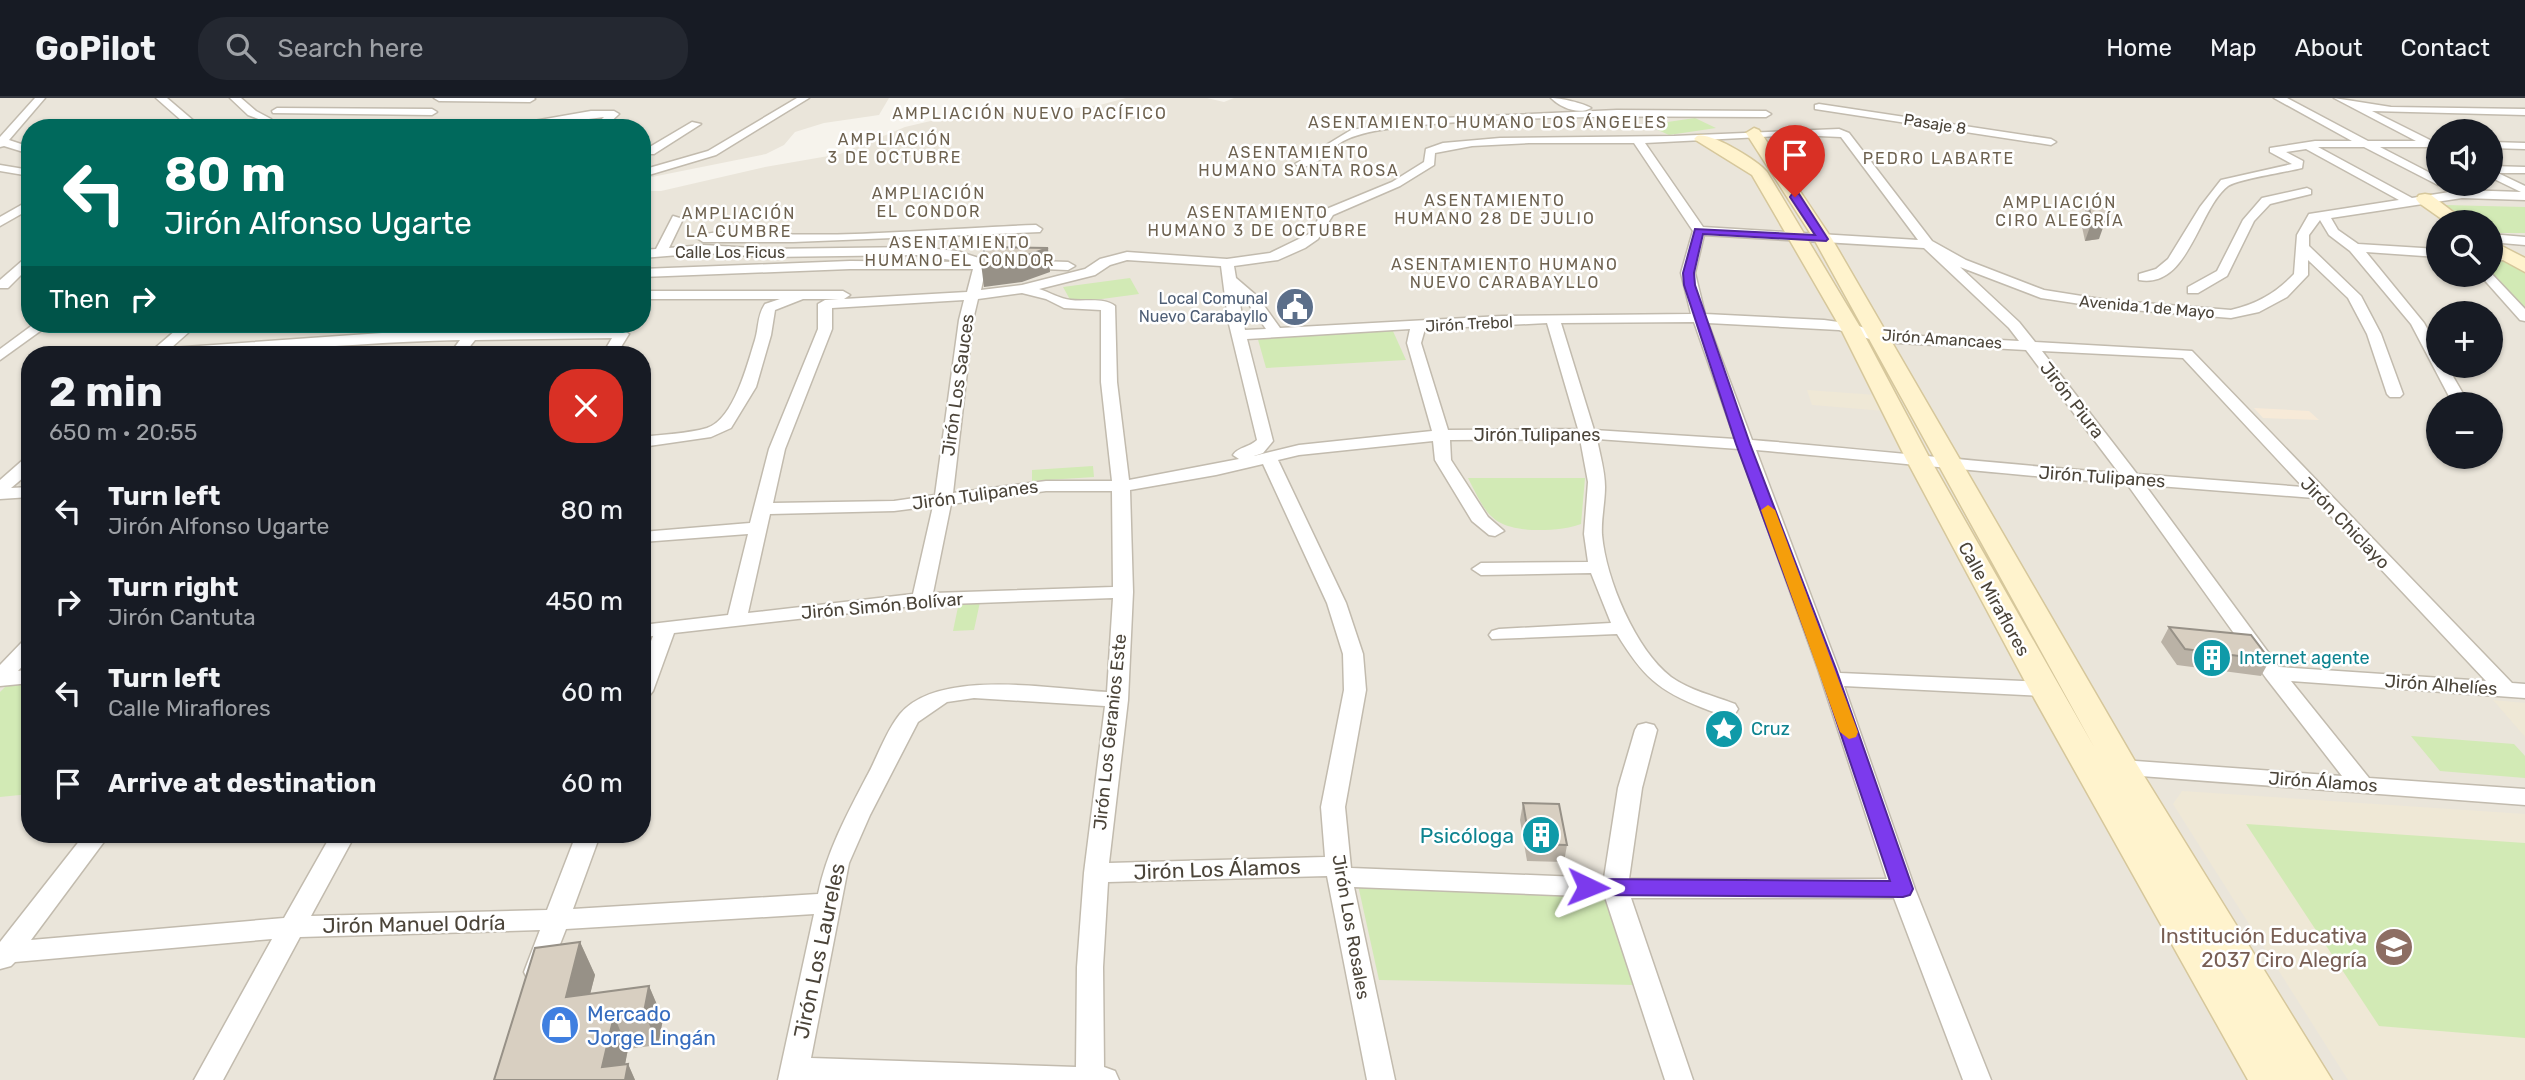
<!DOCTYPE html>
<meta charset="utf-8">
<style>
:root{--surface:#171b24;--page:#242831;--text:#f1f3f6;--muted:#9ea1a6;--line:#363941}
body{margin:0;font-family:Rubik,sans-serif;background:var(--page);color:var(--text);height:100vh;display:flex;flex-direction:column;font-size:26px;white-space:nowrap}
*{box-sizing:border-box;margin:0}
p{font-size:23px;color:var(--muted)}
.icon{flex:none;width:38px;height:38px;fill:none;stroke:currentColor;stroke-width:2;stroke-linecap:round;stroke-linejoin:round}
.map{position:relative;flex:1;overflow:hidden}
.sheet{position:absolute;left:21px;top:248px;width:630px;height:497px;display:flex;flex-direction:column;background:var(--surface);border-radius:28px;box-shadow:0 2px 5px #0004}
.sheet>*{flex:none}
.top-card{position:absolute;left:21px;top:21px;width:630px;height:214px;border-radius:28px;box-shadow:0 2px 5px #0004;background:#00695c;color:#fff;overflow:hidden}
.fabs{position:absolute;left:2426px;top:21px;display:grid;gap:14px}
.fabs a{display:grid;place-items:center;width:77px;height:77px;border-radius:50%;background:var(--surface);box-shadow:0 2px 5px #0004;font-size:35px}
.pin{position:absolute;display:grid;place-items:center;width:60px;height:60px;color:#fff;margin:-72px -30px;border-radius:50% 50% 50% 0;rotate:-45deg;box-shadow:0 0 7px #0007}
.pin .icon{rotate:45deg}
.me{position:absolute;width:77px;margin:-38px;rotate:92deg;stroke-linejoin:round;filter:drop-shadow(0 0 5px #0008)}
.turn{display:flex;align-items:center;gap:24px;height:147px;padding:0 28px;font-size:32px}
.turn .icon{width:91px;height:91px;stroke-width:2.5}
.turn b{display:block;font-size:49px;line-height:60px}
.then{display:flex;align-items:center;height:66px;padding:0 28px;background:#0003;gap:14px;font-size:26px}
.round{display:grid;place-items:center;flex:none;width:74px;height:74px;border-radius:28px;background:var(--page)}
.summary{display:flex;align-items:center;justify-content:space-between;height:119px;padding:0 28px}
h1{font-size:42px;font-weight:700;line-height:52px}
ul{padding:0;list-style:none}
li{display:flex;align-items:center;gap:21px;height:91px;padding:0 28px}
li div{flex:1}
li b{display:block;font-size:26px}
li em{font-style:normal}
header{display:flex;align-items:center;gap:42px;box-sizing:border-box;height:98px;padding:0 35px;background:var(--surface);border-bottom:2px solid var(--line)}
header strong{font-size:33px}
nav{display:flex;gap:38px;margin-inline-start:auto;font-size:24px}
.search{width:490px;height:63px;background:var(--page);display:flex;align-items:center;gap:18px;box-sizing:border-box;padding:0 24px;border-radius:28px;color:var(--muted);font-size:26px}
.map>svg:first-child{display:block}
.residential{fill:#eae5da;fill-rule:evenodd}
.commercial{fill:#f7ead8}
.education{fill:#efe8d6}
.green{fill:#d2eab5}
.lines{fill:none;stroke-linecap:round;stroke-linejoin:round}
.street-casing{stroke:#c2bbae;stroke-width:3}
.secondary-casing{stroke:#d6c79b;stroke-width:3}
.street{fill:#fff;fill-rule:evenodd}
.secondary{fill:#fff3cd;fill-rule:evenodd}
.wall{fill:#bab2a6}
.shaded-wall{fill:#979187}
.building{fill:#d8cfc1;stroke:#979187;stroke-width:2}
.route{fill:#7c3aed;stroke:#51269a;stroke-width:2}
.slow{fill:#f59e0b}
.labels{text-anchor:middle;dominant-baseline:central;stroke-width:5;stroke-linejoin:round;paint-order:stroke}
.far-neighbourhood-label{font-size:16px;letter-spacing:2px;fill:#6e6250;stroke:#fff}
.far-street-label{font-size:16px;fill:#4b4439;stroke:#fff}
.far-service-label{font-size:16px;fill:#4e5e75;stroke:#fff;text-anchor:end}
.street-label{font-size:18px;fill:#4b4439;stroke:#fff}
.culture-label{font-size:18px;fill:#0d838f;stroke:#fff;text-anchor:start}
.near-culture-label{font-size:21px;fill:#0d838f;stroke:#fff;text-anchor:end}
.near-street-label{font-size:21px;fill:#4b4439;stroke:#fff}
.near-education-label{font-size:21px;fill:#785e54;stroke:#fff;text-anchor:end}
.near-shop-label{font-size:21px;fill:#366cbe;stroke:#fff;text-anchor:start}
</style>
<header>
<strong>GoPilot</strong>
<div class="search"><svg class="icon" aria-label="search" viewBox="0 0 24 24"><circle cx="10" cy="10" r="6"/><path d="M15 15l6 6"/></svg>Search here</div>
<nav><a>Home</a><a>Map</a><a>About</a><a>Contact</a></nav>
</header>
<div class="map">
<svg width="2525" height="982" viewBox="0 0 2525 982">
<rect width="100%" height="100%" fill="#f6f3ec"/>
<path class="residential" d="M0 0H889L879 17 824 25 795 34 784 47 766 56 642 81V30H30V226H642V93H661L765 69 840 56 905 29 969 14 1013 15 1060 12 1100 7 1126 0H1207L1224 4 1234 0H2525V982H0ZM2438 33H2490V86H2438ZM2438 124H2490V177H2438ZM2438 215H2490V268H2438ZM30 257H642V737H30ZM2438 306H2490V359H2438Z"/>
<path class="commercial" d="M2254 310 2309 313 2319 322 2263 320Z"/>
<g class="education">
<path d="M1807 292 1876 297 1884 313 1812 307Z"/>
<path d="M2493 602 2525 605V639Z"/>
<path d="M2182 693 2525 716V982H2348L2173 706Z"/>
</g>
<g class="green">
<path d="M1695 20 1716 30 1669 37 1647 27Z"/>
<path d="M2444 107 2525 109V135H2493L2490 124H2474Z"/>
<path d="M2490 160 2505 161 2525 171V212L2490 174Z"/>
<path d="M1130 180 1139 196 1072 205 1063 189Z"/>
<path d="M1392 231 1406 262 1266 270 1257 238Z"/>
<path d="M1093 368 1094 379 1032 383V372Z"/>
<path d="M1468 380H1585L1581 426C1564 432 1550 432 1532 432 1490 429 1486 415 1468 380Z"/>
<path d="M959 504H980L974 532 953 533Z"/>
<path d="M30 585V696L0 699V594L7 587Z"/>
<path d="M2411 638 2514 646 2525 658V680L2440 673Z"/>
<path d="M2246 726 2525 745V940L2379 928Z"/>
<path d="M1358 787 1607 796 1636 887 1379 882Z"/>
</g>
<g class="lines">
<defs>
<g id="street">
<path d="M35 0H45L9 42 30 49V56L4 48 0 49V39Z"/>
<path d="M156 0H167L202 30H190Z"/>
<path d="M230 0H241L256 13 271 21 266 24 248 17Z"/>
<path d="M434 0H534L535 1 530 4 439 3Z"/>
<path d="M797 0H809L716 57 642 79V72L708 53Z"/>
<path d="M1551 0C1560 0 1583 5 1591 10 1579 17 1561 10 1551 0Z"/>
<path d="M2274 0H2287L2368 43H2416L2334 0 2391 9 2525 11V17L2372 13 2432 43H2438V49H2380L2438 79V86H2443L2438 87 2364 49H2318L2412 100 2462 92 2521 94 2490 79V68L2525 69V75H2498L2525 88V102L2462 100 2331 120 2338 132 2358 146 2438 151V159L2366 154 2424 225 2438 250V268H2447L2469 306H2453L2411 226 2350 153 2329 137 2320 122 2309 137V148L2361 198 2381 236 2403 296 2400 299H2390L2387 296 2367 236 2348 200 2308 162V177L2287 199 2259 214 2231 220 2107 210 2041 200 1960 169 2019 224 2035 244 2192 253 2512 585 2525 586V600L2291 583 2369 680 2525 691V707L2114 676 2111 670 2114 664 2122 662 2342 678 2266 580 2127 386C2003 376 1880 363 1756 352L1840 575 2044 584 2051 586 2055 591 2051 596 2044 598 1844 588 1915 791 1991 982H1963L1894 800H1631L1693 982H1665L1605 799 1354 789 1395 982H1367L1327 778 1108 784 1103 869 1104 969 1115 973 1119 982H778L814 816 566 831 546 882 537 885 528 882 524 874 540 832 300 839 223 982H194L272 841 15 864 11 868 0 871V844L84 737H109L31 842 284 820 331 737H355L311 818 547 812 576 737H600L573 811 818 796C827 753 847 716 867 678 878 658 886 633 900 616 939 570 1052 591 1107 594L1113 500 922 507 674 535 653 593 649 598 642 600V566L653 538 642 539V527L728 517 748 436 642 444V434L750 425 769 351 818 231V206L825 202 839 201H803L775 212 771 237 756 289 731 330 711 339 642 349V339C663 336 687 336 707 330 734 321 747 267 755 242 759 229 757 218 765 206L780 201H642V193H843L850 197 844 201 967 194 973 171H850L642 179V171L850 163 965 164 917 157 767 159 704 155 642 160V152L656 151 673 118 683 121 669 150 704 147 767 151 917 149 957 153 982 161 1068 164 1075 168 1068 172 986 169 981 192 1022 187 1085 171 1100 161 1127 154 1227 161 1270 155 1309 136 1324 112 1392 84 1424 64 1426 51 1443 45 1500 40 1674 38 1839 31 1849 35 1932 143 1966 162 2044 192 2107 202 2231 212C2257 206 2276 195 2294 176L2297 137 2309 116 2399 102 2306 51 2286 54 2303 63 2302 70C2287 74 2238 81 2228 88 2198 111 2189 191 2139 182V176L2156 171 2168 161 2200 109 2221 82 2292 66 2270 54V50L2315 43H2352ZM1797 37 1841 39 1918 142 1703 129 1645 45ZM1529 45H1634L1693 133 1681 175 1691 216 1502 218 1280 230 1257 198 1236 180 1234 168 1278 162 1305 150 1318 141 1333 117 1400 88 1434 67 1435 55 1472 48ZM1704 137 1924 150 2009 230 2019 243 1882 236 1853 226 1824 222 1705 216 1695 175ZM1127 162 1221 168 1228 222 1257 342C1250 349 1238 349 1233 357L1239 361 1129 382 1117 284 1115 208C1104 199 1084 204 1071 202 1060 201 1049 194 1039 191L1095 177 1110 167ZM1022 195 1046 201 1064 210 1101 212V284L1112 383H1046L953 395 973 222 978 201ZM1238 196 1247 204 1266 231 1245 232ZM964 202 959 222 935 397 894 403 773 405 785 351 832 231V210ZM1694 224 1735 341 1594 332 1561 225ZM1547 225 1578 331 1448 332 1421 245 1425 231ZM1708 225 1839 232 1880 244 2026 252 2119 375C1996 366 1875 352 1752 342ZM1410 231 1407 245 1432 333 1299 347 1254 358 1263 355 1273 343 1247 241ZM2042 253 2183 260 2303 389 2137 376ZM1580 341 1588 384 1584 436 1588 464 1481 465 1472 471 1481 477 1591 475 1611 525 1499 531 1492 533 1489 537 1492 541 1617 536C1642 577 1658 593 1703 610 1714 614 1723 619 1735 616L1738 611 1735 606C1714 598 1689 592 1671 579 1635 551 1606 481 1602 437 1601 421 1605 405 1605 389 1605 373 1600 357 1597 341L1739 351 1818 571 1887 781H1629L1642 690 1657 632 1654 627 1646 625 1638 627 1635 632 1618 690 1604 780 1351 770 1345 709 1366 592 1363 556 1346 505 1278 362 1299 357 1433 343 1435 362 1472 423 1489 437 1495 438 1504 433 1488 419 1451 362 1450 342ZM1263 366 1327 505 1343 556 1344 592 1321 709 1325 759 1109 765 1128 602 1133 494 1130 392 1216 377ZM2145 387 2314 400 2486 583 2279 569ZM1046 393H1112L1113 489 933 495 951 406ZM933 408 913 496 748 515 770 416 894 413ZM974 600 1105 608 1084 775 1077 869 1076 969 811 960 849 765 870 717 918 624 947 604Z"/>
<path d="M1819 6 2051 41 2056 44 2051 47 1815 11V7Z"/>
<path d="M277 10 432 11 437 14 432 17 273 15 272 13Z"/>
<path d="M1617 12 1766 13 1771 16 1766 19C1651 18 1536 17 1421 27 1399 29 1351 33 1335 49 1326 57 1307 75 1295 66L1351 32 1420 21Z"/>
<path d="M591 13H614L619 16 604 30H592L604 19 520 30H493Z"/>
<path d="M692 24 701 26 654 56H642V50H648Z"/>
<path d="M2490 44 2525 45V51L2490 50Z"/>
<path d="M0 67 30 72V78L0 73Z"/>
<path d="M2307 90 2311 92V96L2270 106 2254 123 2227 178 2198 195H2188V189L2217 173 2243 122 2262 100Z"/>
<path d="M30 102V111L0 128V119Z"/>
<path d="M1036 127 1042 131 1040 134 793 144H703L697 140C710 130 758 135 776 136 862 139 950 130 1036 127Z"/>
<path d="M2490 136 2525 139V147L2490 144Z"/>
<path d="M2490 154H2508L2514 158 2508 162H2490Z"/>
<path d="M30 156V168L8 190H0V182Z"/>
<path d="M2490 174 2525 211V223L2520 222 2480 177H2490Z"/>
<path d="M34 226H50L0 262V251Z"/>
<path d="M183 226H198L171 250 382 235 622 232 629 236 616 257H602L612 240 475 242 463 257H449L460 242C355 244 251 257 147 257Z"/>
<path d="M30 360V374L11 390 30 389V399L0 401V382L24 361Z"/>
<path d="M30 541V560L18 573 30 571V585L0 588V567L23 543Z"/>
</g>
<g id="secondary">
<path d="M1754 30 1759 32 1832 141 2136 665 2332 982H2248L2029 591 1906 361 1840 229 1752 77 1694 41 1697 38C1711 34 1757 62 1767 74L1860 229 1930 361 2094 649 1814 141 1746 35Z"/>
<path d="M2425 96 2431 97 2466 124H2446L2419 105 2416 101 2419 97Z"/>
<path d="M2490 142 2525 160V174L2490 155Z"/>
</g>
</defs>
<use href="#street" class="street-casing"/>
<use href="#secondary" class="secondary-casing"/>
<use href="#street" class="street"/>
<use href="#secondary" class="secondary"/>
</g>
<g class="wall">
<path d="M2088 105 2099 141 2085 143 2081 124Z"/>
<path d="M2169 529 2270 562 2261 578 2177 567 2161 544Z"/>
<path d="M1523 705 1567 747 1564 764 1527 763 1520 722Z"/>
<path d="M580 844 595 877 590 896 649 888 663 921 658 947 628 951 625 966H628L635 982H494Z"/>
</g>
<g class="shaded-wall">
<path d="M2106 121 2099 141 2085 143 2092 123Z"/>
<path d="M1048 150 1050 174 1022 184 984 189 981 165Z"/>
<path d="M580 844 595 877 581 932 566 899Z"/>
<path d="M649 888 663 921 658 947 644 914Z"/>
<path d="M614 918 628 951 622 982 602 969Z"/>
<path d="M628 966 635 982H625Z"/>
</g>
<g class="building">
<path d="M2088 105 2111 107 2106 121 2092 123Z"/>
<path d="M985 149 1048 150 1019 160 981 165Z"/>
<path d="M2169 529 2251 537 2270 562 2185 551Z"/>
<path d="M1523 705 1559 706 1567 747 1530 746Z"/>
<path d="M580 844 566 899 649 888 644 914 614 918 602 969 628 966 625 982H494L535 850Z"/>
</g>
<path class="route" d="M1792 96H1799L1828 141 1826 143 1703 136 1694 175 1695 187 1750 346 1836 571 1913 791 1910 797 1903 799 1588 797 1580 794 1577 789 1580 783 1588 781 1890 783 1819 571 1736 346 1684 187 1683 175 1695 131 1815 137 1790 99Z"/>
<path class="slow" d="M1768 407 1775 412 1858 634 1856 639 1849 641 1840 634 1761 412Z"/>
<defs>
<symbol id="civic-disc" viewBox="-11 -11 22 22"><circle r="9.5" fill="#5c6f8a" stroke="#fff"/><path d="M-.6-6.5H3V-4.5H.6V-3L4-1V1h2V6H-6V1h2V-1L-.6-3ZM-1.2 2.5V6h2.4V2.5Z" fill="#fff"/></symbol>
<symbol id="building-disc" viewBox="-11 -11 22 22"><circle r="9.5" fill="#0f9aa8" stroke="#fff"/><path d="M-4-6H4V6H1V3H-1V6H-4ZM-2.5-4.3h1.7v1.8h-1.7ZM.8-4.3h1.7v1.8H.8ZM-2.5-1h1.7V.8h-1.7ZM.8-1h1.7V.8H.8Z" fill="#fff"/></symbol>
<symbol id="sight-disc" viewBox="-11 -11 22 22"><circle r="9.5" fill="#0f9aa8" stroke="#fff"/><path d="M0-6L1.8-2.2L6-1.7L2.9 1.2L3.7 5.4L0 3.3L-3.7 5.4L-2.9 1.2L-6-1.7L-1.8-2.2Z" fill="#fff"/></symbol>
<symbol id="school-disc" viewBox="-11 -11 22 22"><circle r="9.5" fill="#8d6e63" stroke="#fff"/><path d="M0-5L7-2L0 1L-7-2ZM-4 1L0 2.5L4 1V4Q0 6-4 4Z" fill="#fff"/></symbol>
<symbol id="shop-disc" viewBox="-11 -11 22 22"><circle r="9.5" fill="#3f7fe0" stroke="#fff"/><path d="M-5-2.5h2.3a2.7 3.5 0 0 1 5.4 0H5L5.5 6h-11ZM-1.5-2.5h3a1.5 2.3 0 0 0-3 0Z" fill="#fff"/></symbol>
</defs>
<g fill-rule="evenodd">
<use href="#civic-disc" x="1273" y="187" width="44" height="44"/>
<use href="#building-disc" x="2190" y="538" width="44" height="44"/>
<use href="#sight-disc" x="1702" y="609" width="44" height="44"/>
<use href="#building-disc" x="1519" y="715" width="44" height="44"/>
<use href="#school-disc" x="2372" y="827" width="44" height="44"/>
<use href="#shop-disc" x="538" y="905" width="44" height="44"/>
</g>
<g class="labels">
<g class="far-neighbourhood-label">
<text x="1030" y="15">AMPLIACIÓN NUEVO PACÍFICO</text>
<text x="1488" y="24">ASENTAMIENTO HUMANO LOS ÁNGELES</text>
<text x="895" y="41">AMPLIACIÓN<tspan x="895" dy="18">3 DE OCTUBRE</tspan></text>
<text x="1299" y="54">ASENTAMIENTO<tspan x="1299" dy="18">HUMANO SANTA ROSA</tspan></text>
<text x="1939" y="60">PEDRO LABARTE</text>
<text x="929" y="95">AMPLIACIÓN<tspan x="929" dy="18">EL CONDOR</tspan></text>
<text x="1495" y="102">ASENTAMIENTO<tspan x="1495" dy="18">HUMANO 28 DE JULIO</tspan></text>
<text x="2060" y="104">AMPLIACIÓN<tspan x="2060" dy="18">CIRO ALEGRÍA</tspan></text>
<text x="1258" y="114">ASENTAMIENTO<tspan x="1258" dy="18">HUMANO 3 DE OCTUBRE</tspan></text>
<text x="739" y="115">AMPLIACIÓN<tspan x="739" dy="18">LA CUMBRE</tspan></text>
<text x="960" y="144">ASENTAMIENTO<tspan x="960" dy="18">HUMANO EL CONDOR</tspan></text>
<text x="1505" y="166">ASENTAMIENTO HUMANO<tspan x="1505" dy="18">NUEVO CARABAYLLO</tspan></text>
</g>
<g class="far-street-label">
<text transform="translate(1935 26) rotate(9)">Pasaje 8</text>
<text x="730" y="154">Calle Los Ficus</text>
<text transform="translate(2147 209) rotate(5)">Avenida 1 de Mayo</text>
<text transform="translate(1469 226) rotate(-3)">Jirón Trebol</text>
<text transform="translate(1942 241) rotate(4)">Jirón Amancaes</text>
</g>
<g class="far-service-label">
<text x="1268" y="200">Local Comunal<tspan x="1268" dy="18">Nuevo Carabayllo</tspan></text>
</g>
<g class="street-label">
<text transform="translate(958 287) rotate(-82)">Jirón Los Sauces</text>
<text transform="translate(2072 302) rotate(52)">Jirón Piura</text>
<text x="1537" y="337">Jirón Tulipanes</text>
<text transform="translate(2102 379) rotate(4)">Jirón Tulipanes</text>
<text transform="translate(975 397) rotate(-8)">Jirón Tulipanes</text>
<text transform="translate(2345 425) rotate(46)">Jirón Chiclayo</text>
<text transform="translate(1994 501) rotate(61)">Calle Miraflores</text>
<text transform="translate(882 508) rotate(-5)">Jirón Simón Bolívar</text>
<text transform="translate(2441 587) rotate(4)">Jirón Alhelíes</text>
<text transform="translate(1110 634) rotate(-84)">Jirón Los Geranios Este</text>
<text transform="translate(2323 684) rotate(4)">Jirón Álamos</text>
<text transform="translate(1351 829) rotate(80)">Jirón Los Rosales</text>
</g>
<g class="culture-label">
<text x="2239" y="560">Internet agente</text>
<text x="1751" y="631">Cruz</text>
</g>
<g class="near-culture-label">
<text x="1514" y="737">Psicóloga</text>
</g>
<g class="near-street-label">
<text transform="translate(1217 771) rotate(-2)">Jirón Los Álamos</text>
<text transform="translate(414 826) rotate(-1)">Jirón Manuel Odría</text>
<text transform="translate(819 853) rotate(-78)">Jirón Los Laureles</text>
</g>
<g class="near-education-label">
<text x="2367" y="837">Institución Educativa<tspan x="2367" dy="24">2037 Ciro Alegría</tspan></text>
</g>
<g class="near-shop-label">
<text x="587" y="915">Mercado<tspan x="587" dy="24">Jorge Lingán</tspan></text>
</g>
</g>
</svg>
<div class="fabs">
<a><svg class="icon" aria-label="sound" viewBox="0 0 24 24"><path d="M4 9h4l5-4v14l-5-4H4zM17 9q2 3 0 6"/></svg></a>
<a><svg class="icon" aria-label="search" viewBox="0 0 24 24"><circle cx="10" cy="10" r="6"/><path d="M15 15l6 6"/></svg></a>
<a>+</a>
<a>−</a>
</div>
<div class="pin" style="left:1795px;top:99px;background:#d93025"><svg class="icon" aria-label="arrive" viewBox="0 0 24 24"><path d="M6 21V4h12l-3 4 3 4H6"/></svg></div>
<svg class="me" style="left:1588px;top:789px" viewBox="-20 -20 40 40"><path d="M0-17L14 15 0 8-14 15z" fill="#7c3aed" stroke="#fff" stroke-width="4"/></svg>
<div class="top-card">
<div class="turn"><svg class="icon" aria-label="left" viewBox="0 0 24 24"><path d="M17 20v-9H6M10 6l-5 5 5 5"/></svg><div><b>80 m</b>Jirón Alfonso Ugarte</div></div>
<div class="then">Then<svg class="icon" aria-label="right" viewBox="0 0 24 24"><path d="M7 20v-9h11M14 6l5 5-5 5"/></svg></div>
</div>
<section class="sheet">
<div class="summary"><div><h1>2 min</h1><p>650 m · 20:55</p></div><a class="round" style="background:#d93025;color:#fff"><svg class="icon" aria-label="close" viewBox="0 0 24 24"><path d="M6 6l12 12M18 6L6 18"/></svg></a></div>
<ul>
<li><svg class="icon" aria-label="left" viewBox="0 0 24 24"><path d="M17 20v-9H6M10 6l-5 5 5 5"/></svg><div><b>Turn left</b><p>Jirón Alfonso Ugarte</p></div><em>80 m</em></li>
<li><svg class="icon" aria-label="right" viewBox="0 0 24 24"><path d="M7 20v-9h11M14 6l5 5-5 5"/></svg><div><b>Turn right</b><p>Jirón Cantuta</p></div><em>450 m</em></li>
<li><svg class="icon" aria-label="left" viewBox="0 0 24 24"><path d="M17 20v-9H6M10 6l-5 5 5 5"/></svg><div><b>Turn left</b><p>Calle Miraflores</p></div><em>60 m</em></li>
<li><svg class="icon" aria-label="arrive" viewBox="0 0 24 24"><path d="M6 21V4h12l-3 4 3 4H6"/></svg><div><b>Arrive at destination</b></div><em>60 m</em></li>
</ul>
</section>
</div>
